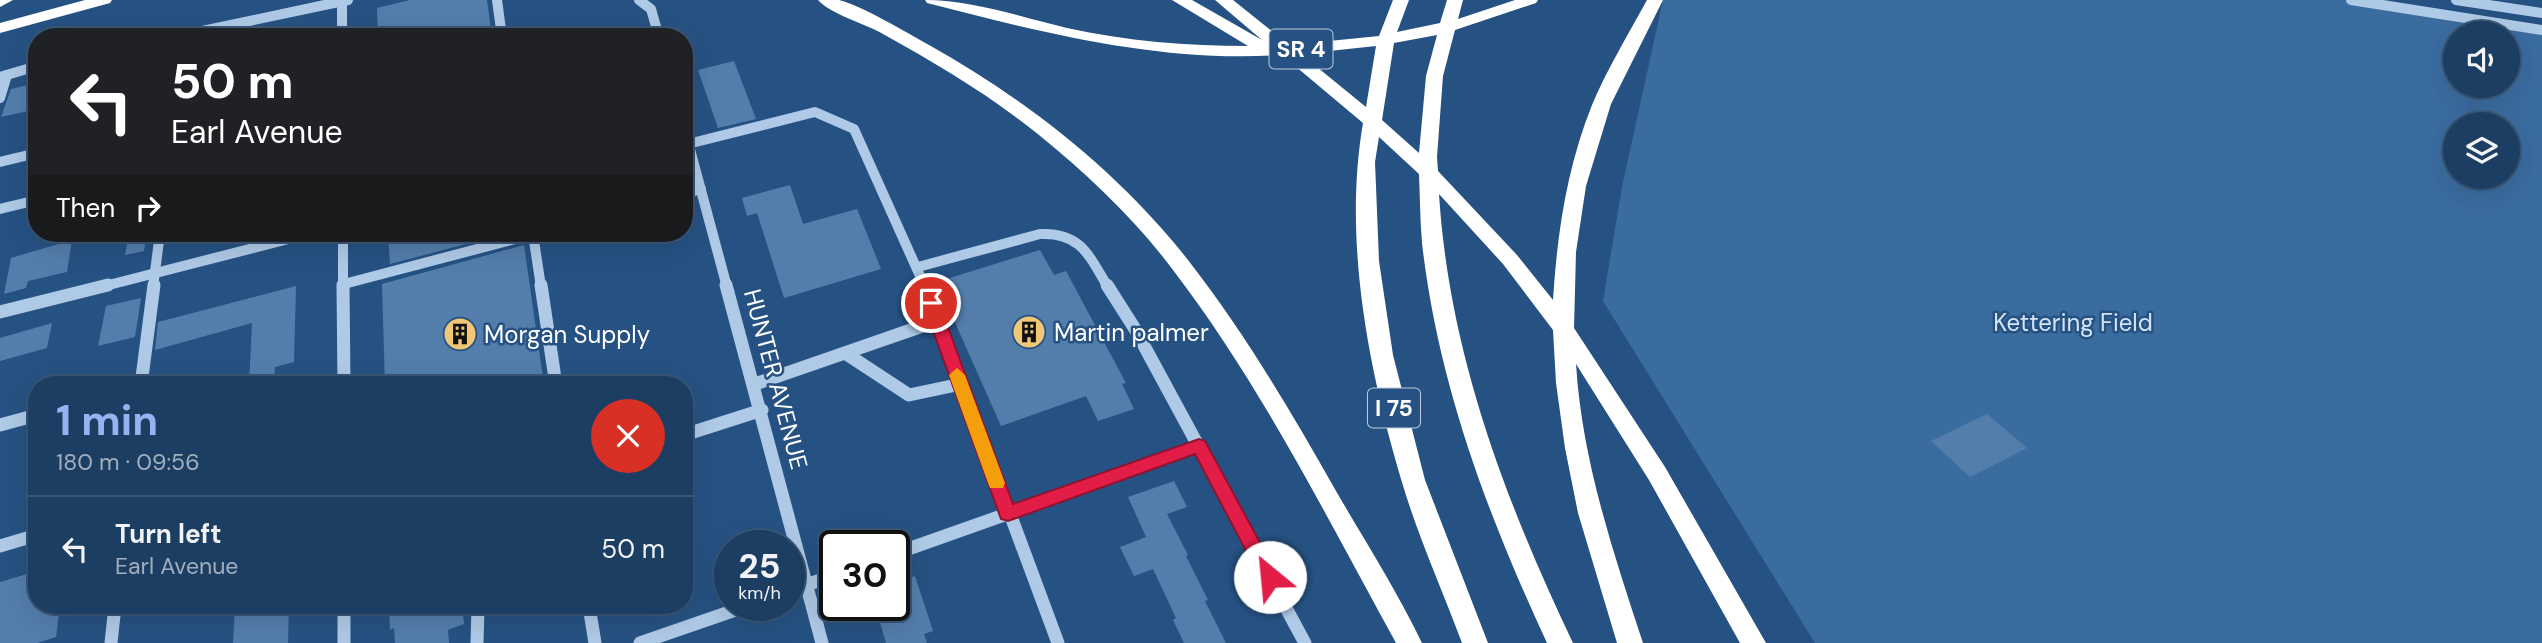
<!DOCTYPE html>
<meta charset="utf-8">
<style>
:root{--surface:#1c3e62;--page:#29496b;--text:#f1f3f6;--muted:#a0aebe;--line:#3a5777;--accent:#95b2f1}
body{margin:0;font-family:"DM Sans",sans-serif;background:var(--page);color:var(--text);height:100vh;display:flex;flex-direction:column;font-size:26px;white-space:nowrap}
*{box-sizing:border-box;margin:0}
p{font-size:23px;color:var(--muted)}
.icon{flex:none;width:38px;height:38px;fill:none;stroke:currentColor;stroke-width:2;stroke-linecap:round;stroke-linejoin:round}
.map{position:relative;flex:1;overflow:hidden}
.sheet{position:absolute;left:28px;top:376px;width:665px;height:238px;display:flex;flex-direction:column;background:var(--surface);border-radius:28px;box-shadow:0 7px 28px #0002,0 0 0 2px var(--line)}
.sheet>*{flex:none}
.top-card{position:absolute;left:28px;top:28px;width:665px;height:214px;border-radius:28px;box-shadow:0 7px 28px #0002,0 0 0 2px var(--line);background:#202124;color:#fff;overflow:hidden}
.buttons{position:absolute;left:2443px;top:21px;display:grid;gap:14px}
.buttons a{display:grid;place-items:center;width:77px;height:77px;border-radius:50%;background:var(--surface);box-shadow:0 7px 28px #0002,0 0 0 2px var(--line);font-size:35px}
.speed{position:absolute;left:714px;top:530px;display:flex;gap:14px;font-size:35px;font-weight:700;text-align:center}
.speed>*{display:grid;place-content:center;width:91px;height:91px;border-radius:50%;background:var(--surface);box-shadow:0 7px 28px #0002,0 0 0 2px var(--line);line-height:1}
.speed small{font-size:18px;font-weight:400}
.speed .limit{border:4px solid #111;border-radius:10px;background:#fff;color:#111}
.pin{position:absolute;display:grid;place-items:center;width:60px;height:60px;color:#fff;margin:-30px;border:4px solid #fff;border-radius:50%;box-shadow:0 2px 7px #0007}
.me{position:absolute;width:77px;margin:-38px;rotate:332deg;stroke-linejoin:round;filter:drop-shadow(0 0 5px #0008)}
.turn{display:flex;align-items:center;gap:24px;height:147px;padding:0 28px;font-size:32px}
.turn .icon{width:91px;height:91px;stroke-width:2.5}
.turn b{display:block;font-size:49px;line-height:60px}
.then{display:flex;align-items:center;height:66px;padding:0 28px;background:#0003;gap:14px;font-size:26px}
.round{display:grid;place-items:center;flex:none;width:74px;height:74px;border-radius:37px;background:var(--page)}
.summary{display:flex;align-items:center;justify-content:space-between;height:119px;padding:0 28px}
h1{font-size:42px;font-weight:700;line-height:52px;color:var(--accent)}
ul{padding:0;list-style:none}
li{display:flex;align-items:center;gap:21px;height:105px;padding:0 28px;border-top:2px solid var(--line)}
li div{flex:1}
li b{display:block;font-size:26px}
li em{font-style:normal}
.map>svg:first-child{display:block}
.green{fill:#3b6ca0;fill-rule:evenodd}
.building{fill:#537eac}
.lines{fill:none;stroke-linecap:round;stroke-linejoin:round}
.minor-far1{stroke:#afcae7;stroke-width:10}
.minor{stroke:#afcae7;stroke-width:13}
.highway{fill:#fff;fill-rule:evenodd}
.route{fill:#e11d48;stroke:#92132f;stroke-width:2}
.slow{fill:#f59e0b}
.labels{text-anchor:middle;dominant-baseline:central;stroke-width:5;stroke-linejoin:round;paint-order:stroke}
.shield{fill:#265283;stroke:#becbda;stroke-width:2}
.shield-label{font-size:23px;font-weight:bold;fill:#fff}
.park-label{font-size:24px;fill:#d3e4f6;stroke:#265283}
.poi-label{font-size:24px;fill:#fff;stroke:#265283;text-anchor:start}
.street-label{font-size:24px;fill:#fff;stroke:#265283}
</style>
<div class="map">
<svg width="2542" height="643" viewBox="0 0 2542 643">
<rect width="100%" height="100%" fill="#265283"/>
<path class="green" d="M1663 0H2351L2542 30V643H1815L1603 301 1622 187ZM2455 33H2508V86H2455ZM2455 124H2508V177H2455Z"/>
<g class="building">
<path d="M410 0H487L492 37H378L377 8Z"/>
<path d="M734 61 756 119 718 128 698 70Z"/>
<path d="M37 83V109L1 117 11 89Z"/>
<path d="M790 185 803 224 857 209 881 269 784 298 757 213 747 216 742 198Z"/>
<path d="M129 233H147L144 251 125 255Z"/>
<path d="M388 233H508L390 264Z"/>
<path d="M72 240 67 272 28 281 26 288 4 294 11 258Z"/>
<path d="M524 245 544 385H385L382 284Z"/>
<path d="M1040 250 1054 275 1066 271 1126 383 1122 384 1134 409 1098 421 1086 396 1001 426 937 282Z"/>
<path d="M296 286 294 362 275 367 274 385H249L252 323 155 350 158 322Z"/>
<path d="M141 298 135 337 98 346 106 306Z"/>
<path d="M52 323 47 348 0 361V338Z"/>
<path d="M1987 414 2027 448 1970 477 1931 441Z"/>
<path d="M1174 481 1187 507 1167 514 1188 555 1186 556 1208 600 1205 601 1226 643H1184L1173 620 1176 618 1153 569 1134 576 1120 547 1146 537 1128 497Z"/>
<path d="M37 571V606H60L56 637 37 643H0V582Z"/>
<path d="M915 576 933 631 924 634 927 643H886L875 606H894V583Z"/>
<path d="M235 606H289L288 643H233Z"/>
<path d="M389 606H462L464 624 448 630 449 643H395L394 628 390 630Z"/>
</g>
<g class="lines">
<g class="minor-far1">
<path d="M342 0V37"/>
<path d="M497 0 502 37"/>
<path d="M639 0 651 9 659 37"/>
<path d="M2351 0 2542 30"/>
<path d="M2456 0 2542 13"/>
<path d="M174 37 348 0"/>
<path d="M0 77 37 66"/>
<path d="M0 98 7 75"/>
<path d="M684 127 727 287"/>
<path d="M684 145 815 112 854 129 925 287"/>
<path d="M0 162 37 153"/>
<path d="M684 194 701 189"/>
<path d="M0 209 37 200"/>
<path d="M343 233V287"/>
<path d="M533 234 541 287"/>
<path d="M918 267 1040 234C1081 232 1089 256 1108 287"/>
<path d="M344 284 538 233"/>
<path d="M101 287 312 233"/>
<path d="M153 287 160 233"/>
</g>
<g class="minor">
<path d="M343 285 344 385"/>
<path d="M541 285 556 385"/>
<path d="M726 285 822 643"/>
<path d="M925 285 1058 643"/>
<path d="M1107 285 1135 329 1305 643"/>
<path d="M0 312 108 285"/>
<path d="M845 353 909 395 961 384"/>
<path d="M755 384 937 321"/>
<path d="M141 385 154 285"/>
<path d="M0 425 37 415"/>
<path d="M684 435 762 410"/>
<path d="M0 546 37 535"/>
<path d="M894 554 1199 446"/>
<path d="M789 591 835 575"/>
<path d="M344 606V643"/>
<path d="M589 606 595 643"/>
<path d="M111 643 115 606"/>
<path d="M477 643 478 606"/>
<path d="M640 643 747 606"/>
</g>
<g class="highway">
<path d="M0 0H13L0 7Z"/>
<path d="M85 0H112L110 3 0 33V23Z"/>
<path d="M818 0C824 0 833 0 839 0 861 5 907 33 929 45 1026 99 1119 172 1188 260 1244 332 1291 411 1336 491 1365 541 1397 591 1422 643H1396C1326 516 1261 385 1173 270 1135 219 1088 175 1039 135 991 96 937 64 883 34 866 24 830 14 818 0Z"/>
<path d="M925 0C973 0 1020 17 1067 28 1126 41 1187 46 1248 46L1172 0H1192L1262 40 1215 0H1233L1289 45 1379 36 1393 0H1409L1397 32 1440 23 1447 0H1463L1458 19 1515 0H1538L1536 3 1455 30 1443 76 1437 157 1438 171 1517 255 1553 300C1557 234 1567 167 1592 105 1607 69 1628 35 1647 0H1663L1611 104 1586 186 1576 252 1574 328 1665 467 1766 643H1740L1649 480 1576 364C1582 460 1613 552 1643 643H1617L1578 513 1565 448 1556 383 1553 330 1503 264 1439 194C1449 353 1505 500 1573 643H1547C1488 516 1438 384 1422 243 1420 220 1420 197 1419 174L1379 137 1375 162 1379 261 1393 355 1425 480 1488 643H1462C1442 589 1417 534 1401 479 1368 367 1343 239 1363 123L1282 55C1160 63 1044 33 927 3ZM1437 35 1426 76 1419 153 1382 120 1394 43ZM1376 46 1366 107 1301 54Z"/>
</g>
</g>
<path class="route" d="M931 297 939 303 1013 504 1199 439 1205 441 1276 572 1279 577 1276 583 1270 585 1263 583 1195 454 1008 521 1001 519 923 303Z"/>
<path class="slow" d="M957 368 965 375 1005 483 1003 488H990L988 483 949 375Z"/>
<defs>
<symbol id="building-disc" viewBox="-11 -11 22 22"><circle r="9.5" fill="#f0c875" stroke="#265283"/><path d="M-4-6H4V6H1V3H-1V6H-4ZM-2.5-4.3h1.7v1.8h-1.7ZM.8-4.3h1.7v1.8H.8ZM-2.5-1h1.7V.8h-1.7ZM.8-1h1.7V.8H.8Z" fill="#111"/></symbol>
</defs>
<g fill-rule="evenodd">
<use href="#building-disc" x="1010" y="313" width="38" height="38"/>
<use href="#building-disc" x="441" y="315" width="38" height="38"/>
</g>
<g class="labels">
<g class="shield">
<rect x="1269.5" y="29.5" width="63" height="39" rx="5"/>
<rect x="1368" y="388.5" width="52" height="39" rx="5"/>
</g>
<g class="shield-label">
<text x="1301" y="49">SR 4</text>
<text x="1394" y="408">I 75</text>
</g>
<g class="park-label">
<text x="2073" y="322">Kettering Field</text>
</g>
<g class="poi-label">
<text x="1054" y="332">Martin palmer</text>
<text x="484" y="334">Morgan Supply</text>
</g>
<g class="street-label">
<text transform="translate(776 379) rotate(75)">HUNTER AVENUE</text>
</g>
</g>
</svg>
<div class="buttons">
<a><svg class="icon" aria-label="sound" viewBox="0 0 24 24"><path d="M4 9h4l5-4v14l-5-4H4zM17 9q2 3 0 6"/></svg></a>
<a><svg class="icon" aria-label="layers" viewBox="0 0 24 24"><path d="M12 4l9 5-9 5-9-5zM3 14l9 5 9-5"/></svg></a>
</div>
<div class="speed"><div>25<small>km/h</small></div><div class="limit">30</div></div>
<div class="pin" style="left:931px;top:303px;background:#d93025"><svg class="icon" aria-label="arrive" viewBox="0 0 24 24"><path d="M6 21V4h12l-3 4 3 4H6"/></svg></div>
<svg class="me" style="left:1270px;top:577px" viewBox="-20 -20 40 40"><circle r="19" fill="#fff"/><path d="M0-13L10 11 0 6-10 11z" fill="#e11d48"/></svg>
<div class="top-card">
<div class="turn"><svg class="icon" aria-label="left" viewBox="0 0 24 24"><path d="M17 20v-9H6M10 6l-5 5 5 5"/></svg><div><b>50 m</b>Earl Avenue</div></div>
<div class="then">Then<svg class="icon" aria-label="right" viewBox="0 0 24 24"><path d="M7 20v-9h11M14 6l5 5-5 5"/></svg></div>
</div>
<section class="sheet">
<div class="summary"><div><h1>1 min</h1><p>180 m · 09:56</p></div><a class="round" style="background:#d93025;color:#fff"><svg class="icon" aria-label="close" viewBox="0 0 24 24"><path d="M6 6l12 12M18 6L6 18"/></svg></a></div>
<ul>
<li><svg class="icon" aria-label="left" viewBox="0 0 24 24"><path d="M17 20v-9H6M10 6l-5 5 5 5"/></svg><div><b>Turn left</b><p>Earl Avenue</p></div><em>50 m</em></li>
</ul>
</section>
</div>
